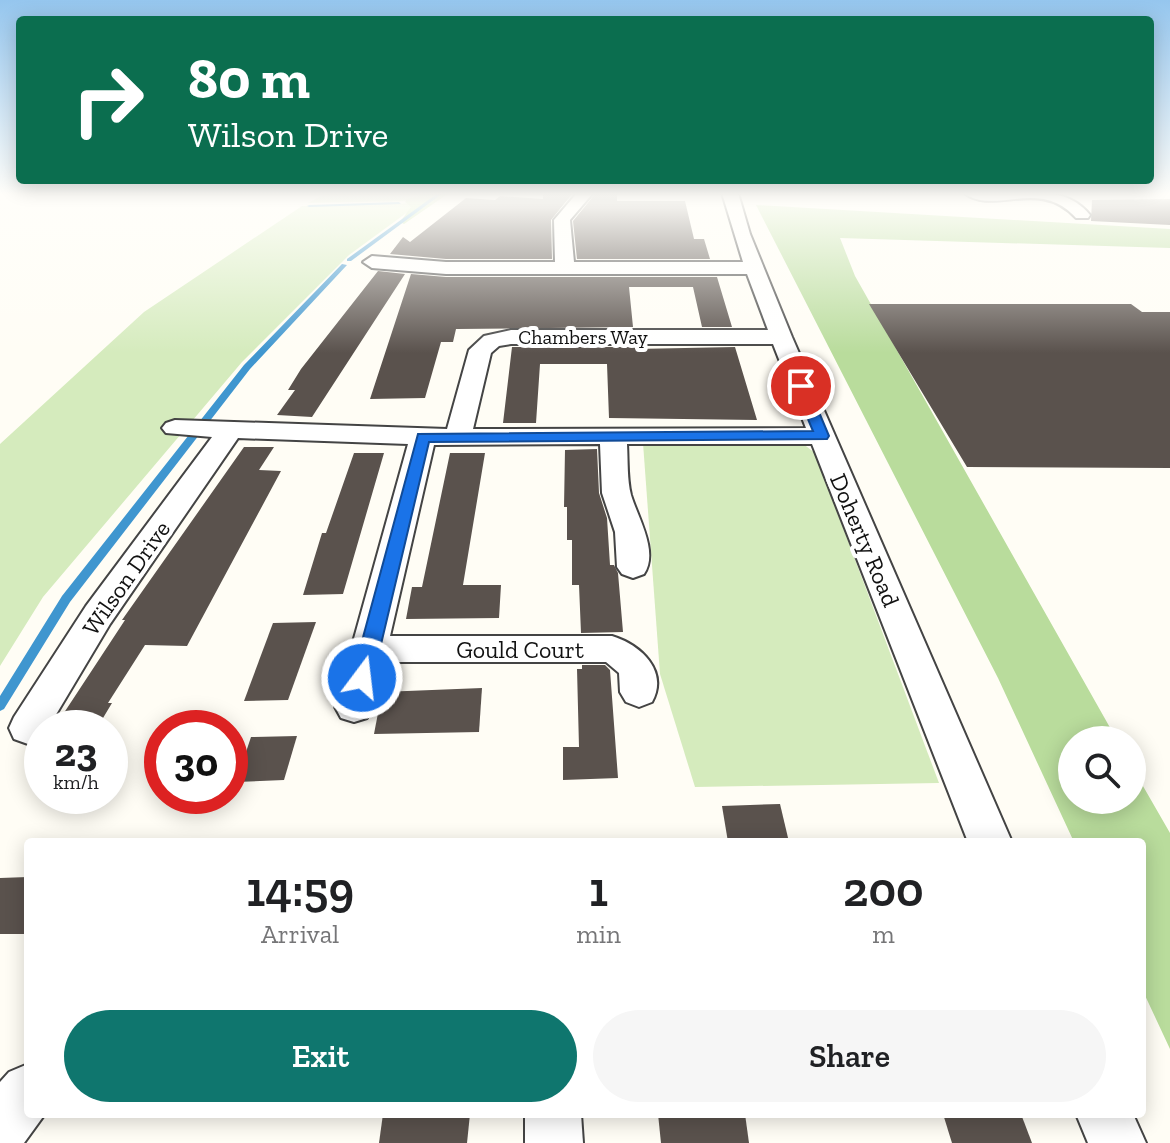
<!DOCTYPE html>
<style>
:root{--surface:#fff;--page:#f6f6f6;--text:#202124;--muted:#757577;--accent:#0f766e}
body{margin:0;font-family:"Zilla Slab",serif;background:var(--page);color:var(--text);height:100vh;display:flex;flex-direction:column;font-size:30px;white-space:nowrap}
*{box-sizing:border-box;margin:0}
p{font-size:26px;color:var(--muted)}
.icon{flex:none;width:44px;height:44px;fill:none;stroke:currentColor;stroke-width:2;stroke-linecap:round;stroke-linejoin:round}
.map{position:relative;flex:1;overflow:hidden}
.drawer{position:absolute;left:24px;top:838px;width:1122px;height:280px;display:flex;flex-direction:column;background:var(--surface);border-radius:8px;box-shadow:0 4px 20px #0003}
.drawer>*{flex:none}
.guide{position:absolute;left:16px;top:16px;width:1138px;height:168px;border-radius:8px;box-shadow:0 4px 20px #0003;background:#0b6e4f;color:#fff;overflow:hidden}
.controls{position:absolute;left:1058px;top:726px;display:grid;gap:16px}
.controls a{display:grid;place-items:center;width:88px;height:88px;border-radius:50%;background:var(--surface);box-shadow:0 4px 20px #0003;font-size:40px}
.speed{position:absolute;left:24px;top:710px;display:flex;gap:16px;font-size:40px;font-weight:700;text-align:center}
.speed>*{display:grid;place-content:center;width:104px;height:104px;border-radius:50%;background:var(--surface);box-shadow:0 4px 20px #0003;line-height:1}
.speed small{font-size:20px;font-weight:400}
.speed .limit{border:12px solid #d22;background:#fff;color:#111}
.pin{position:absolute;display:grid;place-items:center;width:68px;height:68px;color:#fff;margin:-34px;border:4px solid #fff;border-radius:50%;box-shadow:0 2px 8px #0007}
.me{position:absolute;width:88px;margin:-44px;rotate:15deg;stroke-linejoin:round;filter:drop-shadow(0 0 6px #0008)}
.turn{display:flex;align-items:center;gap:28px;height:168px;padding:0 40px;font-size:36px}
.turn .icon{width:104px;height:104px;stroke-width:2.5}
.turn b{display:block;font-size:56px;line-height:68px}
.eta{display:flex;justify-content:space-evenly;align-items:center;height:136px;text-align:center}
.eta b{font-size:48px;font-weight:600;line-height:56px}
.action{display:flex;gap:16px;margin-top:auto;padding:16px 40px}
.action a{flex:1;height:92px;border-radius:48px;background:var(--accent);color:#fff;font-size:32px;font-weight:600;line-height:92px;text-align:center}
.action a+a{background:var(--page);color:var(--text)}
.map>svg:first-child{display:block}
.green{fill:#d5ebbd}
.forest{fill:#b9dc9c}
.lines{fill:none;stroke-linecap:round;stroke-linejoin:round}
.stream{fill:#3f96cf;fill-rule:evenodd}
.building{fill:#5a524d}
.minor-casing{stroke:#444;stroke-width:4}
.minor{fill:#fff;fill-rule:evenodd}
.route{fill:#1a73e8;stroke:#114b97;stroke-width:2}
.labels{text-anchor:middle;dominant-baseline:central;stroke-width:8;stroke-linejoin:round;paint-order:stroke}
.far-street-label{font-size:20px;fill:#111;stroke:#fff}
.street-label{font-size:24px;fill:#111;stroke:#fff}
</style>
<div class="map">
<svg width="1170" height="1143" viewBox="0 0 1170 1143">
<rect width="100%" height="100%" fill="#fffdf5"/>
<g class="green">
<path d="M327 193H436L403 201 308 203Z"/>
<path d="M420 203 349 255 242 362 43 597 0 666V444L144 312 302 206Z"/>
<path d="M643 443H802L815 453 939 783 695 787 660 674Z"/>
</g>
<g class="forest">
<path d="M429 193H449L404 224 400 222 411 207 405 202 407 199Z"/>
<path d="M756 205 1170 229V248L840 238 855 276 1117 740H1072V800H1132V767L1170 833V1049L1142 989V842H1074L998 678Z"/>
</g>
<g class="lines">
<g class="stream">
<path d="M438 193H443L351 261H347V259Z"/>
<path d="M399 202 401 204 309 207 307 206 309 205Z"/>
<path d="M342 264 347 265 250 369 70 602 4 709 0 711V696L62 596 244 365Z"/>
</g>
</g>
<g class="building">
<path d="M543 193H573L551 220 552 259H446L390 254 403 237 410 242 466 198 495 200 500 196 543 199Z"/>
<path d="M596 193H617V201H685L694 239H704L710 259H577L573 221Z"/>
<path d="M1170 199V225L1091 221 1092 200Z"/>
<path d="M378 271 405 274 312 417 277 415 295 390H288L301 369Z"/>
<path d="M411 274 446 277H717L732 327H702L693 287H629L633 327 456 329 453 342H441L425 398 370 399Z"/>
<path d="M869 304H1131L1142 312H1170V468L967 467Z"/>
<path d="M512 347H635V349L735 347 757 420 609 418 607 364H540L536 423H503Z"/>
<path d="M244 447H274L259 470 281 471 187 646 145 645 108 703H112L97 728H54L125 620H122Z"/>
<path d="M597 449 599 493 607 518 610 565H614L618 573 623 632 581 633 579 585H572V540H567V507H564L565 450Z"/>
<path d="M354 453H384L343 594 303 595 322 533H326Z"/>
<path d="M450 453H485L463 585H501L499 618 406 619 412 587H422Z"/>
<path d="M316 622 288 700 244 701 273 623Z"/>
<path d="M582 665H605L610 670 618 778 563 780V747H579L577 669H582Z"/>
<path d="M482 688 479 732 374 734 382 692Z"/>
<path d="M297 736 284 780 236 782 251 737Z"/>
<path d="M780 804 789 842H728L722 806Z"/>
<path d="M28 877V934H0V878Z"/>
<path d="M383 1114H470L467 1143H379Z"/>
<path d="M658 1114H745L749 1143H661Z"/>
<path d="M943 1114H1021L1032 1143H952Z"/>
</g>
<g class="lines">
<defs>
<g id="minor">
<path d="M577 193H593L570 220 574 262H743L722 193H738L750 234 792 337 1012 842H968L812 444H627C628 461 627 480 631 495 638 518 659 552 644 574L633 578 622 574 617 567 615 532 602 493 600 444 434 445 390 636H612C641 645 669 671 652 702L639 707 626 702 620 692 619 673 606 662H383L367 718 354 722 341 718 335 707 408 444 238 438 110 624 48 728H42V739L28 744 14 739 9 728 14 717 86 606 212 437 166 433 162 428 166 423 175 420 447 429 469 350 484 336 511 330H768L747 274H446L372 268 363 262 372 256 446 262H555L554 220ZM511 344H773L806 428 473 429 491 353 499 346Z"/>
<path d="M964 193C1004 193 1063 180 1090 215L1088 218H1076C1039 177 994 216 964 193Z"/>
<path d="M28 1064V1114H45L24 1143H0V1082L9 1072Z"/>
<path d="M525 1114H581L583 1143H525Z"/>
<path d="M1076 1114H1133L1146 1143H1088Z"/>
</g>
</defs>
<use href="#minor" class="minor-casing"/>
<use href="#minor" class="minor"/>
</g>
<linearGradient id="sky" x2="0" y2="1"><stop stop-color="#95c6ee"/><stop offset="0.55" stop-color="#fffefa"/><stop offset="1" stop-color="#fffefa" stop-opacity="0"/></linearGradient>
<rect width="1170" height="353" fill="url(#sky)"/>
<path class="route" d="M801 382 808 386 829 436 827 439 429 442 373 678 370 684H355L352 678 418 434 813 431 794 386Z"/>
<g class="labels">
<g class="far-street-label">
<text x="583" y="337">Chambers Way</text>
</g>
<g class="street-label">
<text transform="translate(865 540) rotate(67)">Doherty Road</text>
<text transform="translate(126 578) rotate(-55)">Wilson Drive</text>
<text x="520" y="649">Gould Court</text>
</g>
</g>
</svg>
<div class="controls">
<a><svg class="icon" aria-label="search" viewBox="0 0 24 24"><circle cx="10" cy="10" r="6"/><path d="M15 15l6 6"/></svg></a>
</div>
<div class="speed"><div>23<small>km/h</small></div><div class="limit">30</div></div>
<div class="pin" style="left:801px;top:386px;background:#d93025"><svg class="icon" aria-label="arrive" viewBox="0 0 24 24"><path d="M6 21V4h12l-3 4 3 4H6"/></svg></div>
<svg class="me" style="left:362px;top:678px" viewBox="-20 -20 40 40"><circle r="17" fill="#1a73e8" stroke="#fff" stroke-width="3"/><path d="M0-11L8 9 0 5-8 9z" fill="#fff"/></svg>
<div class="guide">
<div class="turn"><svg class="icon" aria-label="right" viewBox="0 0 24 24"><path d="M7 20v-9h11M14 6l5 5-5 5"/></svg><div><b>80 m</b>Wilson Drive</div></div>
</div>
<section class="drawer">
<div class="eta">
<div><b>14:59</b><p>Arrival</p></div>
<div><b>1</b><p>min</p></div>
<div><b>200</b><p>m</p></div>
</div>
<div class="action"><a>Exit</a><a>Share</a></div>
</section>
</div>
